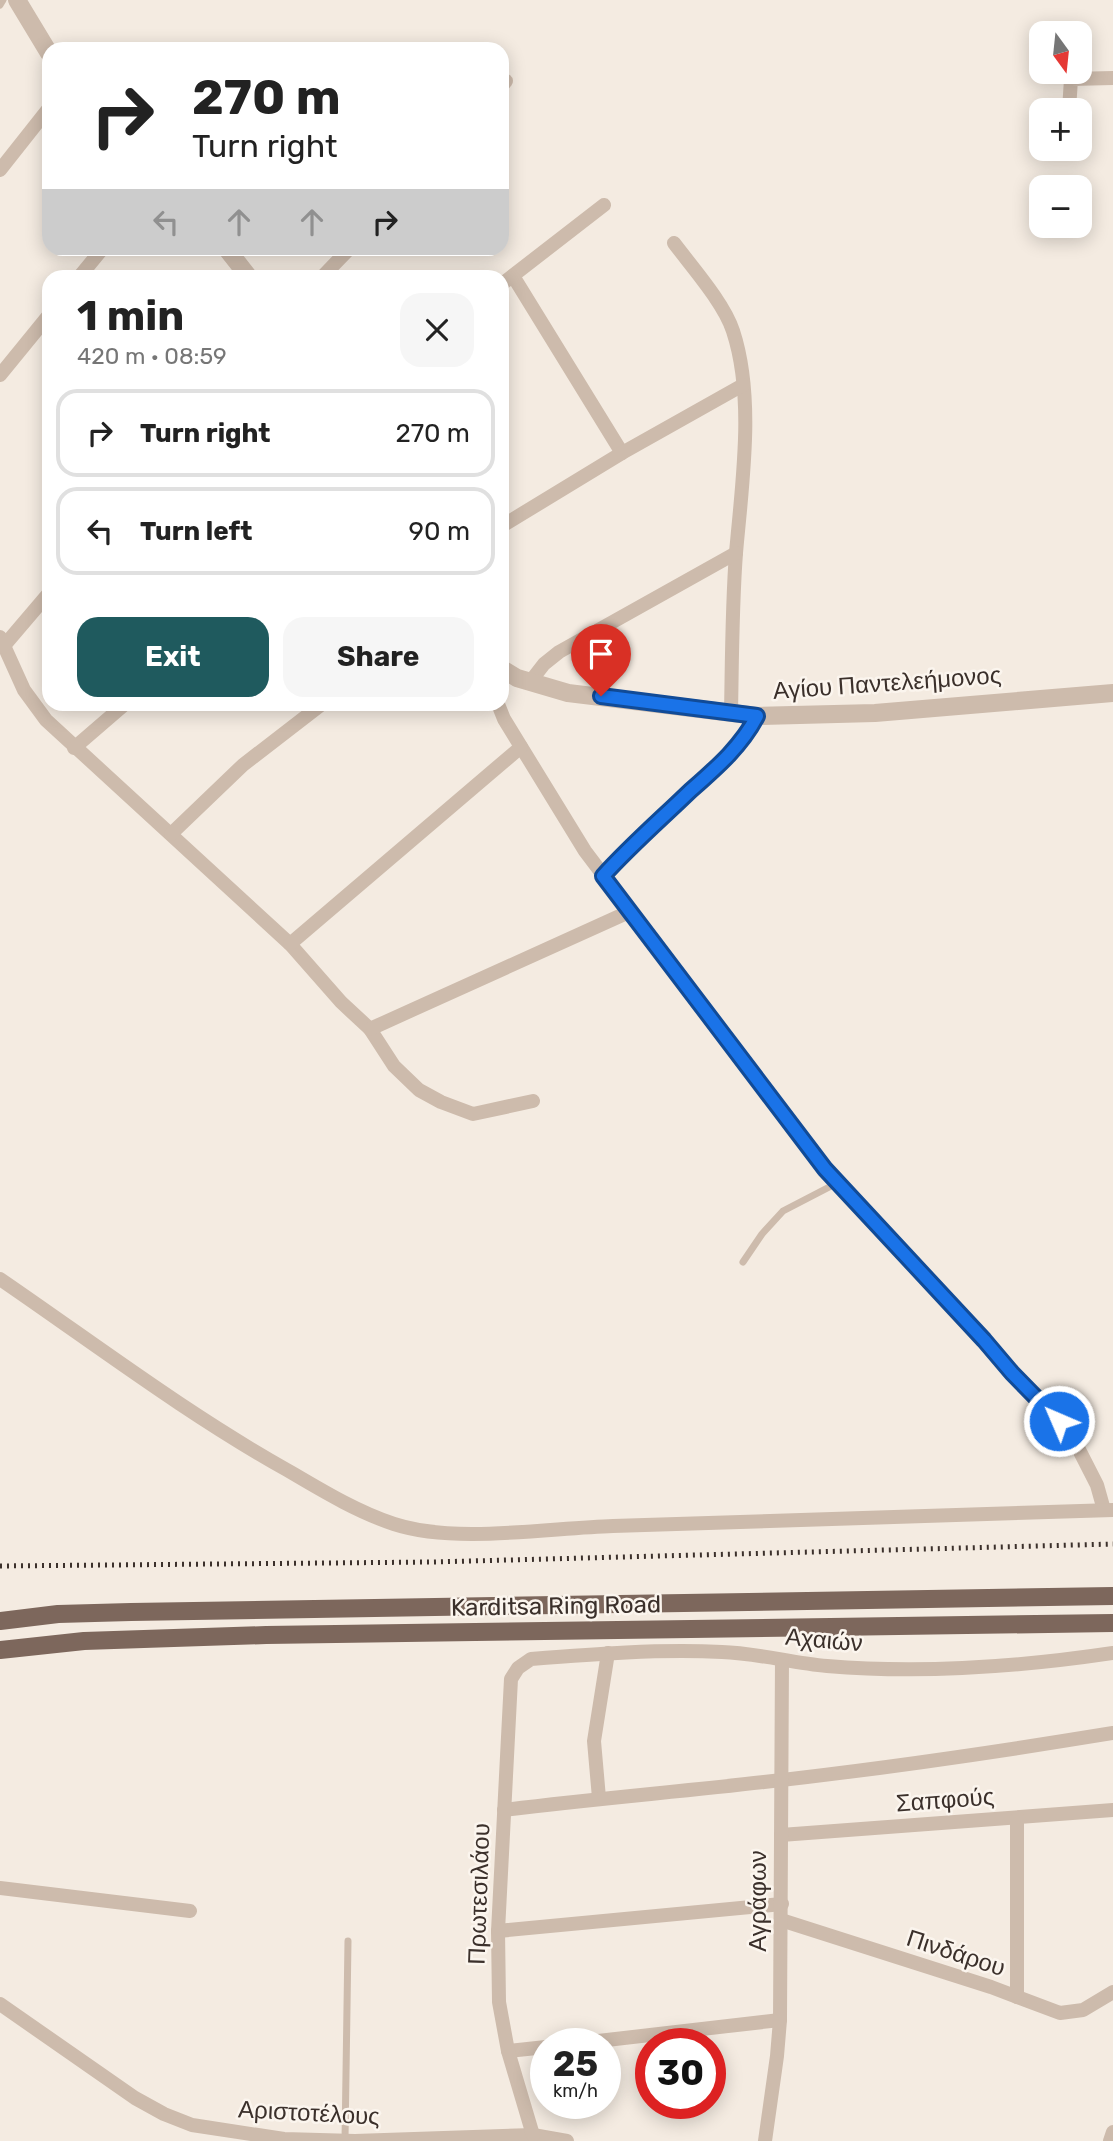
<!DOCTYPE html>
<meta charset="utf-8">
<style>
:root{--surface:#fff;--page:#f6f6f6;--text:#222;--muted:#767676;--line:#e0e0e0;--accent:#1f5a5e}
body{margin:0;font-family:Rubik,sans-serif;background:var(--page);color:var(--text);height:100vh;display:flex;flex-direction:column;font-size:26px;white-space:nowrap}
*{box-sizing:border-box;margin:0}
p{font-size:23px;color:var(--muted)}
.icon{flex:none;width:38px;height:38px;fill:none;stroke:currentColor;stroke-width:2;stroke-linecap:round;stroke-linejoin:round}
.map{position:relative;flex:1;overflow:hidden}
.drawer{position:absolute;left:42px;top:270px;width:467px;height:441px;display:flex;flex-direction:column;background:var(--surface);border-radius:21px;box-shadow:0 4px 18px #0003}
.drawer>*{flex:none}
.banner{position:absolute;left:42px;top:42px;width:467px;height:214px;border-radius:21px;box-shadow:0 4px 18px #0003;background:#fff;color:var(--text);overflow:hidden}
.needle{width:46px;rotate:165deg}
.buttons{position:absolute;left:1029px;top:21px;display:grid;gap:14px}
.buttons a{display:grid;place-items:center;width:63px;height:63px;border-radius:14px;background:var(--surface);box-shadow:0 4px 18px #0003;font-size:35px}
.speed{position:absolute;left:530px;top:2028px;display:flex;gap:14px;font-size:35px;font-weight:700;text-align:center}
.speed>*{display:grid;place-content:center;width:91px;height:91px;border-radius:50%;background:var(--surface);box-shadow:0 4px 18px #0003;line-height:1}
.speed small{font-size:18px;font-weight:400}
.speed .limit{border:10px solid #d22;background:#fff;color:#111}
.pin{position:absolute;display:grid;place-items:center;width:60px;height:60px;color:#fff;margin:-72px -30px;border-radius:50% 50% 50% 0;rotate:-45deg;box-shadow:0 0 7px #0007}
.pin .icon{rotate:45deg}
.me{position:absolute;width:77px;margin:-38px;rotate:315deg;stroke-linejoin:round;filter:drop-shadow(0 0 5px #0008)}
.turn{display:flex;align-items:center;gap:24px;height:147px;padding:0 35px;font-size:32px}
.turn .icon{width:91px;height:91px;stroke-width:2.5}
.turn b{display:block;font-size:49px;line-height:60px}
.lanes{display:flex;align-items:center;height:66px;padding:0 35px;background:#0003;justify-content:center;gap:35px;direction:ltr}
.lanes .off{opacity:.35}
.round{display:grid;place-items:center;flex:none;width:74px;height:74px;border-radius:21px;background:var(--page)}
.headline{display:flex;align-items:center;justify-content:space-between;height:119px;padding:0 35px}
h1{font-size:42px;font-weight:700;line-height:52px}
.cta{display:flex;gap:14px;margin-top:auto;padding:14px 35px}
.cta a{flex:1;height:80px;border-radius:21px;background:var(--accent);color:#fff;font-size:28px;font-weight:700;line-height:80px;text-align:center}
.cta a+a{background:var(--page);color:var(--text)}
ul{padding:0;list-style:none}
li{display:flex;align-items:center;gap:21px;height:88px;margin:0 14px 10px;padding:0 21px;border:4px solid var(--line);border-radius:21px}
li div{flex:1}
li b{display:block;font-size:26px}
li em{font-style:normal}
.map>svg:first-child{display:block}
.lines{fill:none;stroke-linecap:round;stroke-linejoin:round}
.service{stroke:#cdbbac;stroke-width:7}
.minor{stroke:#cdbbac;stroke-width:14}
.tertiary{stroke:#cdbbac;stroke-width:18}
.primary{stroke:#7d675c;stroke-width:18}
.rail{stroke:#3b302b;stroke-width:5;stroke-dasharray:2 5;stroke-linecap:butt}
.route-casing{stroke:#114b97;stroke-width:18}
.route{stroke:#1a73e8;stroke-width:12}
.labels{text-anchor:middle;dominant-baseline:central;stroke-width:5;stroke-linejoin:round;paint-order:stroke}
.street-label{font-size:24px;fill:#3b302b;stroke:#fbf5ee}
</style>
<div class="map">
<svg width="1113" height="2141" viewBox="0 0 1113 2141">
<rect width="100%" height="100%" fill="#f4ebe1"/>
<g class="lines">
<g class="service">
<path d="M0 5 3 0"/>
<path d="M743 1262 762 1234 783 1211 837 1183"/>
<path d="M345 2140 348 1941"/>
</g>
<g class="minor">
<path d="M502 86 506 81"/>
<path d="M1069 110 1071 79 1113 78"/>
<path d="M0 170 49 108"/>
<path d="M674 243C692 267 724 303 733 331 755 398 742 483 736 553 732 606 732 660 731 713"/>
<path d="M80 276 103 248"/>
<path d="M323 276 350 248"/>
<path d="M513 276 622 453"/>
<path d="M502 284 604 205"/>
<path d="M0 375 49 315"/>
<path d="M502 526 622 453 743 385"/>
<path d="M0 637 24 690 46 720 290 944 341 1002 370 1029 394 1066 419 1090 441 1102 473 1114 533 1101"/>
<path d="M3 647 49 593"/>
<path d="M530 682 544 664 559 652 736 553"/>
<path d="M498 704 504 719 585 851 825 1169 1072 1436 1097 1485 1104 1510"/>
<path d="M74 748 125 704"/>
<path d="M171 834 243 765 322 704"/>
<path d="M603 876C630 846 660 820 689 792 715 769 741 747 757 716"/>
<path d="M290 944 521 747"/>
<path d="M370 1029 631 911"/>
<path d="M0 1279C95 1344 187 1414 287 1470 321 1490 357 1512 394 1524 455 1544 548 1528 613 1526 780 1520 946 1516 1113 1510"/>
<path d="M599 1798 594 1741 608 1653"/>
<path d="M504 1810C591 1799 677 1792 764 1782 881 1769 997 1752 1113 1733"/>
<path d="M781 1835 1113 1810"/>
<path d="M0 1888 190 1911"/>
<path d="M781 1920 991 1987 1060 2013 1083 2010 1113 1992"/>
<path d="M498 1931 782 1904"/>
<path d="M1017 1997V1818"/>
<path d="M0 2004 135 2098 164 2114 192 2125 284 2139 355 2141 533 2135 567 2141"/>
<path d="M572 2044 780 2020"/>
<path d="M508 2051 546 2047"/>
<path d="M533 2135 508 2051 499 2002 498 1931 511 1679 518 1668 531 1659C594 1654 658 1649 722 1652 757 1653 792 1663 827 1666 922 1674 1019 1667 1113 1653"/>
<path d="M765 2141 777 2056 780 2020 782 1660"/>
<path d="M1110 2141 1113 2132"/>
</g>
<g class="tertiary">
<path d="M17 0 49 53"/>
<path d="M226 248 248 276"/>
<path d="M502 669 517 678 568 693 757 716 875 713 1113 693"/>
</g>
<g class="primary">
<path d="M0 1621 58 1614 131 1612 1113 1596"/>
<path d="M0 1650 84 1641 266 1635 1113 1623"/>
</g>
<path class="rail" d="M0 1566 433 1562 1113 1544"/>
</g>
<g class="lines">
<defs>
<path id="route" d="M601 696 757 716C741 747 715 769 689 792 660 820 630 846 603 876L825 1169 984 1340 1012 1373 1059 1421"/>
</defs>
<use href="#route" class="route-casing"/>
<use href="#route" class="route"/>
</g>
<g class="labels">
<g class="street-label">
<text transform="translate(887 683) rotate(-4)">Αγίου Παντελεήμονος</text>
<text transform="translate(556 1606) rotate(-1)">Karditsa Ring Road</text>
<text transform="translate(824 1640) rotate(5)">Αχαιών</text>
<text transform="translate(945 1800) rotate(-4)">Σαπφούς</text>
<text transform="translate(479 1894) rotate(-88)">Πρωτεσιλάου</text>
<text transform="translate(758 1901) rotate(-90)">Αγράφων</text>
<text transform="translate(956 1953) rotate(18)">Πινδάρου</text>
<text transform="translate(309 2113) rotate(3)">Αριστοτέλους</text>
</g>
</g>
</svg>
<div class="buttons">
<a><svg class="needle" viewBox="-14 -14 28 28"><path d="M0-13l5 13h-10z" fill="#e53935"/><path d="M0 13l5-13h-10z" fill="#767676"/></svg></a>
<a>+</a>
<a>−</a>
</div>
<div class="speed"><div>25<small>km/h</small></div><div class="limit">30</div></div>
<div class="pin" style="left:601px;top:696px;background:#d93025"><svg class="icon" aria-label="arrive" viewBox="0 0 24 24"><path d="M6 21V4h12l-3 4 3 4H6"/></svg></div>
<svg class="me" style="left:1059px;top:1421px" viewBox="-20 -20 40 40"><circle r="17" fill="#1a73e8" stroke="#fff" stroke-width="3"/><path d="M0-11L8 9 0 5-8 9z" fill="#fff"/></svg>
<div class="banner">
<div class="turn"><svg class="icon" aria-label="right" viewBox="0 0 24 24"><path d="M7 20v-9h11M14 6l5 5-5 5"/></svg><div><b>270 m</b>Turn right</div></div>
<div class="lanes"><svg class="icon off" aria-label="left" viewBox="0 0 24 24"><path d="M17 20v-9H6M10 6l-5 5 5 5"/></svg><svg class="icon off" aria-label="ahead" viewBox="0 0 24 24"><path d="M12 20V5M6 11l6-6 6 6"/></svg><svg class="icon off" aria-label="ahead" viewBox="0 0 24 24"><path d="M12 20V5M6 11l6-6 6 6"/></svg><svg class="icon" aria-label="right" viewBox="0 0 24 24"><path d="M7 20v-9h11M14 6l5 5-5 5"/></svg></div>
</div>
<section class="drawer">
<div class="headline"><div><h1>1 min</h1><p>420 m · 08:59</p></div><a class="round"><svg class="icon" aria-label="close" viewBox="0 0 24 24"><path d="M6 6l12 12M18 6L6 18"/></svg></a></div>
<ul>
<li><svg class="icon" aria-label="right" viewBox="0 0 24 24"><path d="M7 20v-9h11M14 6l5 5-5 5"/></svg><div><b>Turn right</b></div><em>270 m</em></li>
<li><svg class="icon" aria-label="left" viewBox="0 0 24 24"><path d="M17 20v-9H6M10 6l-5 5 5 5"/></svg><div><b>Turn left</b></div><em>90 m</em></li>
</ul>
<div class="cta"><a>Exit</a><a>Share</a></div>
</section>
</div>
